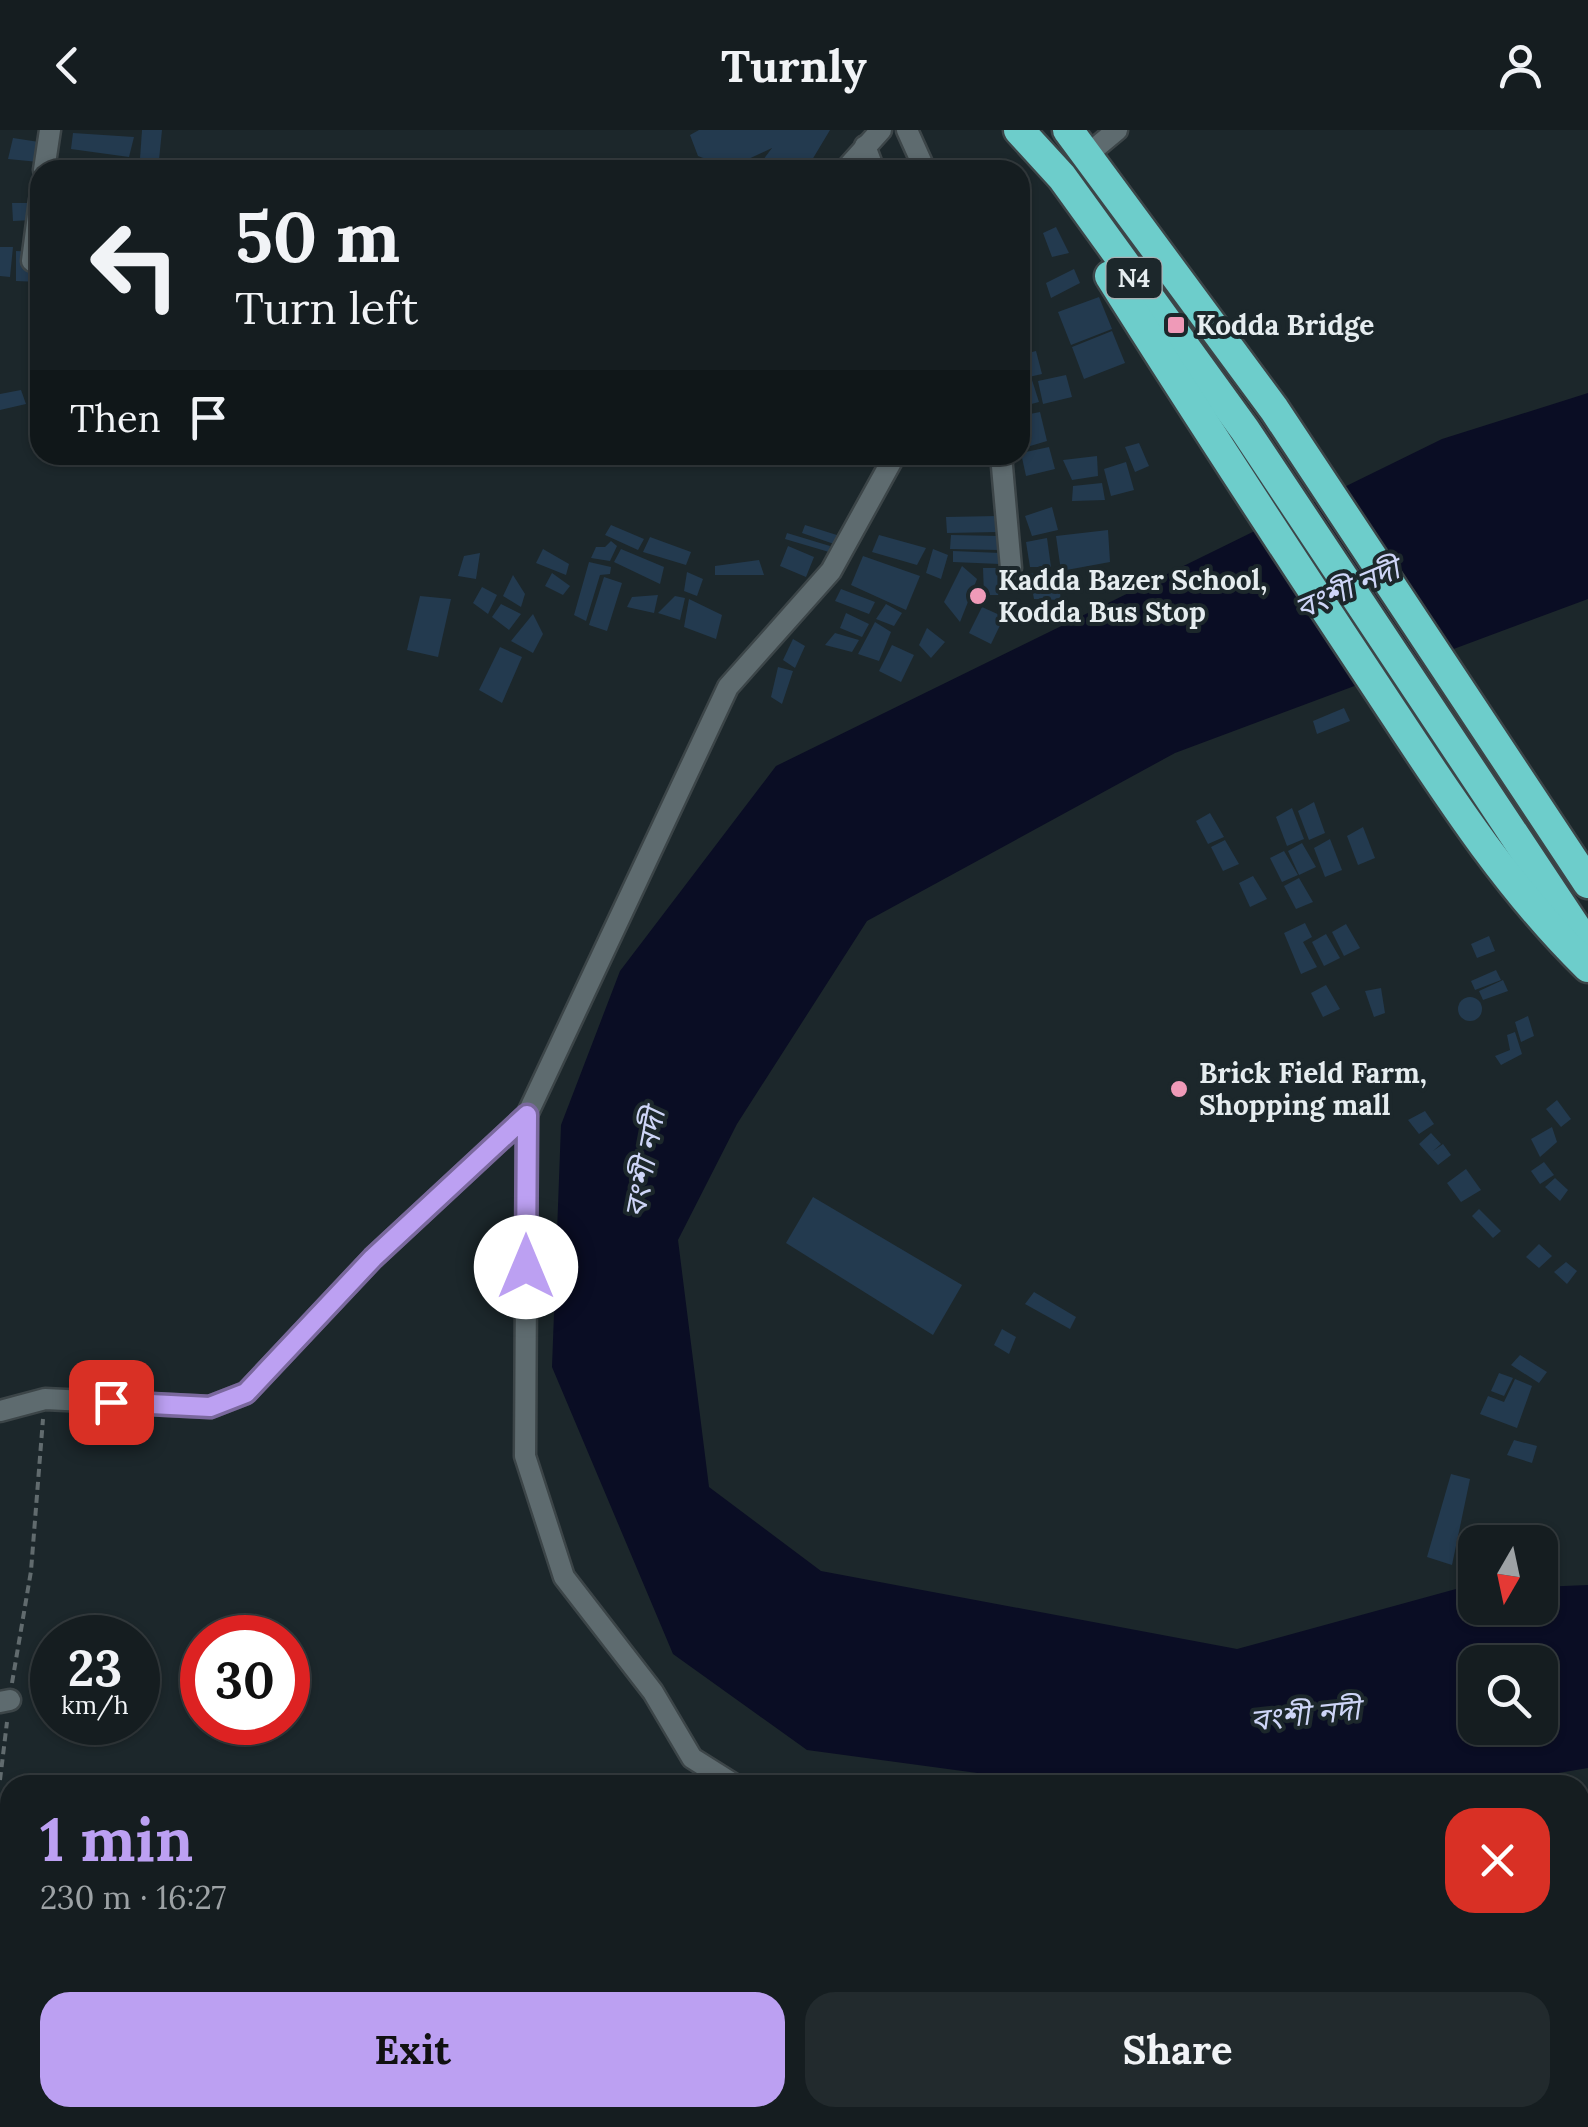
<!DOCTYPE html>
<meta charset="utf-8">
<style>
:root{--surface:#151d20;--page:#222a2d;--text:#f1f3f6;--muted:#9da2a5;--line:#343b3e;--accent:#bca0f2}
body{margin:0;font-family:Lora,"Noto Sans Bengali",serif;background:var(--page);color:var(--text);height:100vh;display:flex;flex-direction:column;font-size:38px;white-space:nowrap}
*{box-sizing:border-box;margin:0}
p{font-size:32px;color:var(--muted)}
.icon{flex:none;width:55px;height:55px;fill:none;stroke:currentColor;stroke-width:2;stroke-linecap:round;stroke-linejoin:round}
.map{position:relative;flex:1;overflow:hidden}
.sheet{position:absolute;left:0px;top:1645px;width:1590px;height:352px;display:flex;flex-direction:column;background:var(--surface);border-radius:30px 30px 0 0;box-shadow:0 2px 8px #0004,0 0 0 2px var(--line)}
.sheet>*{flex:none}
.guide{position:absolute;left:30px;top:30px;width:1000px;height:305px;border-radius:30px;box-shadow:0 2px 8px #0004,0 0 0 2px var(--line);background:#151d20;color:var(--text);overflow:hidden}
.needle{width:65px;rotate:189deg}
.buttons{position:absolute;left:1458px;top:1395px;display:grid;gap:20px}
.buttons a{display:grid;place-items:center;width:100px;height:100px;border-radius:20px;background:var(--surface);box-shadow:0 2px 8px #0004,0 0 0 2px var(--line);font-size:50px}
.speed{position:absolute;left:30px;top:1485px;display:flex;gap:20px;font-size:50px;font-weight:700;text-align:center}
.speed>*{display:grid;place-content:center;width:130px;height:130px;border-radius:50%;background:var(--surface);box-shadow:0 2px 8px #0004,0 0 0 2px var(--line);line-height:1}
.speed small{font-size:25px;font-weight:400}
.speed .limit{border:15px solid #d22;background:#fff;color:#111}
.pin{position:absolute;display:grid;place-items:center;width:85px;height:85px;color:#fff;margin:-42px;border-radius:20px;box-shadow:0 5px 15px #0006}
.me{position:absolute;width:110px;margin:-55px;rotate:0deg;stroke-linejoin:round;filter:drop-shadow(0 0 8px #0008)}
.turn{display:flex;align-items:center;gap:35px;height:210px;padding:0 40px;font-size:45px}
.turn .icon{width:130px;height:130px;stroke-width:2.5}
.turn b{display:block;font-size:70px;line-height:85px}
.then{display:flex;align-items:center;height:95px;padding:0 40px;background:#0003;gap:20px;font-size:38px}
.round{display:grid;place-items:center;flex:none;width:105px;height:105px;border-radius:30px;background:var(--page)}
.overview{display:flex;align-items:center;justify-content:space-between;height:170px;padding:0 40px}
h1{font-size:60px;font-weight:800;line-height:75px;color:var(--accent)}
.cta{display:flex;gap:20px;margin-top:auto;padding:20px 40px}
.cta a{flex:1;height:115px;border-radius:30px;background:var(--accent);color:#111;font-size:40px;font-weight:800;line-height:115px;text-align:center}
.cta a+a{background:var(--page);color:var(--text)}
header{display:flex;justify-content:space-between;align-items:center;height:130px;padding:0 40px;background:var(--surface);font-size:45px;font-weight:800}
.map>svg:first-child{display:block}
.water{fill:#0a0d24;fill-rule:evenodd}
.building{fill:#233a4f}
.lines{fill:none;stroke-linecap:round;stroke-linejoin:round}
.minor-casing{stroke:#3c4548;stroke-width:25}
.highway-casing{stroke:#3c4548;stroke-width:35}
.path{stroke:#616b6e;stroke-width:4;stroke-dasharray:8 5;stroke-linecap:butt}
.minor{stroke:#5e6b6f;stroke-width:20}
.highway{stroke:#6dcdcb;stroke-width:30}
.route-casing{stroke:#7a689d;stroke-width:25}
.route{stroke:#bca0f2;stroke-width:18}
.poi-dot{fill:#ef9ab8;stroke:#1c272b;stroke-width:4}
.labels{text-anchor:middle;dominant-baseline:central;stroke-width:8;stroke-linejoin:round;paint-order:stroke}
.shield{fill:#1c272b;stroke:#a9b1b4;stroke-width:2.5}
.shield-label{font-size:25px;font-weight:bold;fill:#e5ecef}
.poi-label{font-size:28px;font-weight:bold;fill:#e5ecef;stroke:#1c272b;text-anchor:start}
.water-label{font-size:30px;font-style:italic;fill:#ced5f7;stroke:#1c272b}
</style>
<header><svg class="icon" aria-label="back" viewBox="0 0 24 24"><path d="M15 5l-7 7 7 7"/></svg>Turnly<svg class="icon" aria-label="person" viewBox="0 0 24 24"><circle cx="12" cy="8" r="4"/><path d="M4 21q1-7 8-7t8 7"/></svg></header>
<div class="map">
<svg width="1588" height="1997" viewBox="0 0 1588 1997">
<rect width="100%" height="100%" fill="#1c272b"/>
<path class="water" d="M1588 263V469L1175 623 867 791 737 994 678 1110 709 1357 821 1441 1237 1519 1456 1459H1475V1478H1540V1457L1588 1455V1638L1487 1655H1066L807 1620 673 1524 552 1237 561 995 620 841 776 636 1442 309ZM1475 1532H1540V1598H1475Z"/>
<g class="building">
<path d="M142 0H162L159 30 140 29Z"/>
<path d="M699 0H830L806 40H770L760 34 772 18 729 38 698 26 690 5Z"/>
<path d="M73 3 134 7 129 27 71 19Z"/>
<path d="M13 8 39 12 49 33 8 29Z"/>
<path d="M12 73H30L32 90 13 91Z"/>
<path d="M1056 97 1069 123 1052 127 1043 103Z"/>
<path d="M0 117H13L10 147 0 146Z"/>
<path d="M16 121 40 122V152L16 151Z"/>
<path d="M1074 139 1080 153 1051 168 1046 153Z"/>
<path d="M1099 167 1112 199 1071 215 1058 182Z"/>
<path d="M1112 201 1125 233 1084 249 1072 217Z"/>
<path d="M1036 221 1042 244 1020 249V225Z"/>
<path d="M1066 245 1072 267 1043 274 1038 251Z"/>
<path d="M1032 250 1039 272 1020 277V252Z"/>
<path d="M21 260 26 274 0 280V264Z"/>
<path d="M1040 282 1047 311 1020 319V286Z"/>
<path d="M1139 313 1149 336 1135 342 1125 317Z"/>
<path d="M1049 317 1055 339 1026 346 1021 323Z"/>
<path d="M1097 326 1098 346 1072 350 1063 330Z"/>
<path d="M1126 332 1134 360 1111 366 1104 339Z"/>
<path d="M1102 353 1105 370 1072 371 1073 356Z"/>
<path d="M1052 377 1058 400 1032 406 1025 386Z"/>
<path d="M997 386 998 402 947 403 946 387Z"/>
<path d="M611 395 644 409 638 420 605 405Z"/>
<path d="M805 395 840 406 837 415 802 403Z"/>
<path d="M1108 400 1110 432 1061 441 1056 406Z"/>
<path d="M787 403 830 416 829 422 785 409Z"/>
<path d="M879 405 926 418 917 435 872 422Z"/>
<path d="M951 405 1000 406V420L950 419Z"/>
<path d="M650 407 691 422 686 435 643 422Z"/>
<path d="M1047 408 1051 437H1030L1026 412Z"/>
<path d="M611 411 617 416 610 431 591 428 596 417H605Z"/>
<path d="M788 416 814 427 806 447 780 436Z"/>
<path d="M543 419 569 434 566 445 536 433Z"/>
<path d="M621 419 664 437 660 454 614 432Z"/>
<path d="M933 419 948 425 941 449 926 443Z"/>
<path d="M953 421 1000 423V434L953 432Z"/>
<path d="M480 423 476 449 458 446 464 426Z"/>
<path d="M863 426 920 446 906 480 851 455Z"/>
<path d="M759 430 764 445H715V436Z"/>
<path d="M589 432 611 437 610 444 600 445 586 491 574 485Z"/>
<path d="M962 436 977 449 960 492 944 472Z"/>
<path d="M983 438H1004L998 465H984Z"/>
<path d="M687 442 703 449 697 466 684 461Z"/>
<path d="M552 443 570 456 563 465 545 456Z"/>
<path d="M1029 443 1058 448 1061 470 1034 469Z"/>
<path d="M513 445 525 464 521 477 503 466Z"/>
<path d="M604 447 622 453 607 501 589 495Z"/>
<path d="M482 457 497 465 488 484 473 473Z"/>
<path d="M841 459 875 472 869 484 835 471Z"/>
<path d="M658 465 654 483 627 477 632 467Z"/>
<path d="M420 466 451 469 438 527 407 520Z"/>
<path d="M675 466 685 468 680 490 658 483Z"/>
<path d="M689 469 722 485 716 509 684 497Z"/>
<path d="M501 474 521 484 509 500 492 487Z"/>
<path d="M886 474 902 483 894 496 876 489Z"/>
<path d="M982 477 1004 487 991 514 969 503Z"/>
<path d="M846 483 869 494 862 507 840 498Z"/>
<path d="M533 484 543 504 533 523 511 511Z"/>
<path d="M875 492 891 502 879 531 858 524Z"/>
<path d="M927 498 945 512 931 528 919 515Z"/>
<path d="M835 503 859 510 852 522 825 515Z"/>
<path d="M793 509 805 516 795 538 783 530Z"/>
<path d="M892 515 914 525 901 552 879 541Z"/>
<path d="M500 517 522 527 502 573 479 560Z"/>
<path d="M778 537 793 541 782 574 771 567Z"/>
<path d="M1344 578 1350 591 1317 604 1313 591Z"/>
<path d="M1314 672 1325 703 1309 710 1298 681Z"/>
<path d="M1292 678 1304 709 1287 716 1276 687Z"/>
<path d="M1210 683 1224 707 1208 714 1196 691Z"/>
<path d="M1363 697 1375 728 1358 735 1347 706Z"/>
<path d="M1330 709 1342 740 1325 747 1314 718Z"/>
<path d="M1225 710 1239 734 1223 741 1211 717Z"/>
<path d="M1302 713 1316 737 1299 745 1288 721Z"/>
<path d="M1284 721 1298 745 1282 752 1270 728Z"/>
<path d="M1253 746 1267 769 1250 777 1239 753Z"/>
<path d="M1299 748 1313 772 1296 779 1284 756Z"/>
<path d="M1305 793 1312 807 1303 812 1317 837 1301 844 1284 803Z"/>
<path d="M1346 794 1360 818 1344 826 1332 802Z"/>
<path d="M1326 804 1340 828 1324 836 1312 812Z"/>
<path d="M1489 806 1495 821 1477 828 1471 814Z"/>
<path d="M1496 840 1501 850 1475 860 1471 851Z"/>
<path d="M1503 850 1508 861 1483 870 1479 861Z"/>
<path d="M1326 855 1340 879 1323 887 1311 863Z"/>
<path d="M1381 858 1385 883 1374 887 1365 861Z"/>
<circle cx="1470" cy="879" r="12"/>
<path d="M1528 886 1534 906 1521 912 1515 892Z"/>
<path d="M1515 902 1522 924 1501 935 1495 926 1510 920 1507 905Z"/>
<path d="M1557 970 1571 989 1561 997 1546 979Z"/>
<path d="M1425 981 1434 994 1419 1004 1408 990Z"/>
<path d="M1552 997 1557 1012 1540 1027 1531 1009Z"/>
<path d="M1431 1003 1441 1014 1433 1021 1443 1014 1451 1025 1438 1035 1419 1014Z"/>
<path d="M1544 1032 1554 1045 1540 1054 1531 1041Z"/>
<path d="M1466 1039 1481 1060 1461 1072 1447 1053Z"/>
<path d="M1555 1048 1568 1060 1560 1071 1545 1057Z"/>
<path d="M813 1067 962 1155 933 1205 786 1113Z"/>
<path d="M1479 1079 1501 1101 1493 1108 1472 1086Z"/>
<path d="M1539 1114 1552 1126 1539 1138 1526 1127Z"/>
<path d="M1566 1132 1577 1141 1567 1154 1554 1142Z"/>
<path d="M1034 1162 1076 1187 1070 1199 1025 1174Z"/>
<path d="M1002 1199 1016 1207 1009 1224 994 1215Z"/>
<path d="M1520 1225 1547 1242 1539 1253 1511 1235Z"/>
<path d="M1499 1243 1513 1248 1504 1266 1491 1261Z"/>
<path d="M1515 1249 1532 1256 1517 1298 1480 1284 1488 1266 1504 1272Z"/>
<path d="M1514 1310 1537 1316 1532 1333 1507 1325Z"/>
<path d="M1451 1344 1470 1349 1452 1435 1427 1427Z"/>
</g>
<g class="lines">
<defs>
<g id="minor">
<path d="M907 0 925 40"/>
<path d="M865 16 874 40"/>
<path d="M1087 25 1117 0"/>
<path d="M44 40 50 0"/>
<path d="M845 40 881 0"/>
<path d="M32 131 40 70"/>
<path d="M1001 325 1011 438"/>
<path d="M527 985 525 1326 564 1447 653 1562 692 1628 735 1655"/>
<path d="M0 1281 45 1269 210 1277 246 1263 373 1128 527 985 728 557 831 441 895 325"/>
<path d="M0 1572 10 1570"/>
<path d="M1032 1988 1036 1997"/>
</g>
<g id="highway">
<path d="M1019 0 1062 47 1245 300 1588 816"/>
<path d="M1068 0 1274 279 1588 753"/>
<path d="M1110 146C1195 281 1282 414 1370 547 1437 648 1501 752 1588 837"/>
</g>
</defs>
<use href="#minor" class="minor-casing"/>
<use href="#highway" class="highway-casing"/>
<g class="path">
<path d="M12 1553 31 1441 43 1289"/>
<path d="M0 1650 7 1592"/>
<path d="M0 1927 10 1983"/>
<path d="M11 1988 13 1997"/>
</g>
<use href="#minor" class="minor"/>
<use href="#highway" class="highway"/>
</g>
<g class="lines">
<defs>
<path id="route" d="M111 1272 210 1277 246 1263 373 1128 527 985 526 1137"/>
</defs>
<use href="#route" class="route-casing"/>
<use href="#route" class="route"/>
</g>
<g class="poi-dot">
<rect x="1166" y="185" width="20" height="20" rx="5"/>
<circle cx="978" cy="466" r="10"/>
<circle cx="1179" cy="959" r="10"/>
</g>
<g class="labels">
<rect class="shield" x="1106.5" y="128" width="55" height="40" rx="8"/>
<g class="shield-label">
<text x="1134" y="148">N4</text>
</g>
<g class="poi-label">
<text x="1196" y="195">Kodda Bridge</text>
<text x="998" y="450">Kadda Bazer School,<tspan x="998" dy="32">Kodda Bus Stop</tspan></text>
<text x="1199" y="943">Brick Field Farm,<tspan x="1199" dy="32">Shopping mall</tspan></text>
</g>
<g class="water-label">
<text transform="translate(1347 458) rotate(-23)">বংশী নদী</text>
<text transform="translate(644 1033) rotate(-79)">বংশী নদী</text>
<text transform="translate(1305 1584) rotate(-6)">বংশী নদী</text>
</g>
</g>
</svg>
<div class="buttons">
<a><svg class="needle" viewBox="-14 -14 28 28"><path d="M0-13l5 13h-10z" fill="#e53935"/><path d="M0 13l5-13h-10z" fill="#9da2a5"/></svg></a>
<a><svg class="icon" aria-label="search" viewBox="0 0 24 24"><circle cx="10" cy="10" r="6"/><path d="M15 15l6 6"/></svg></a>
</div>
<div class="speed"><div>23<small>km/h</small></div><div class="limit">30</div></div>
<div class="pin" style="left:111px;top:1272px;background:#d93025"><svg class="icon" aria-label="arrive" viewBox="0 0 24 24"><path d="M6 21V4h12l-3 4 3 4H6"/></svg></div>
<svg class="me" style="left:526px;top:1137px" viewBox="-20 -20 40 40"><circle r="19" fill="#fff"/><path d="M0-13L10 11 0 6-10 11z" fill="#bca0f2"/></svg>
<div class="guide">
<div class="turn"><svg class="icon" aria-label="left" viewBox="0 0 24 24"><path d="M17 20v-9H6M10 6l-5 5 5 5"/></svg><div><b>50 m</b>Turn left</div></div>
<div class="then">Then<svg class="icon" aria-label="arrive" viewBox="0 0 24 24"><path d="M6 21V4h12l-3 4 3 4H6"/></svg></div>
</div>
<section class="sheet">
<div class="overview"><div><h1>1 min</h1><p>230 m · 16:27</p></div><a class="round" style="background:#d93025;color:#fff"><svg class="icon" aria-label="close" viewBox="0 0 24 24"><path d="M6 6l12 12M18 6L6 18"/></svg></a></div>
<div class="cta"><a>Exit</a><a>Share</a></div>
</section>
</div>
